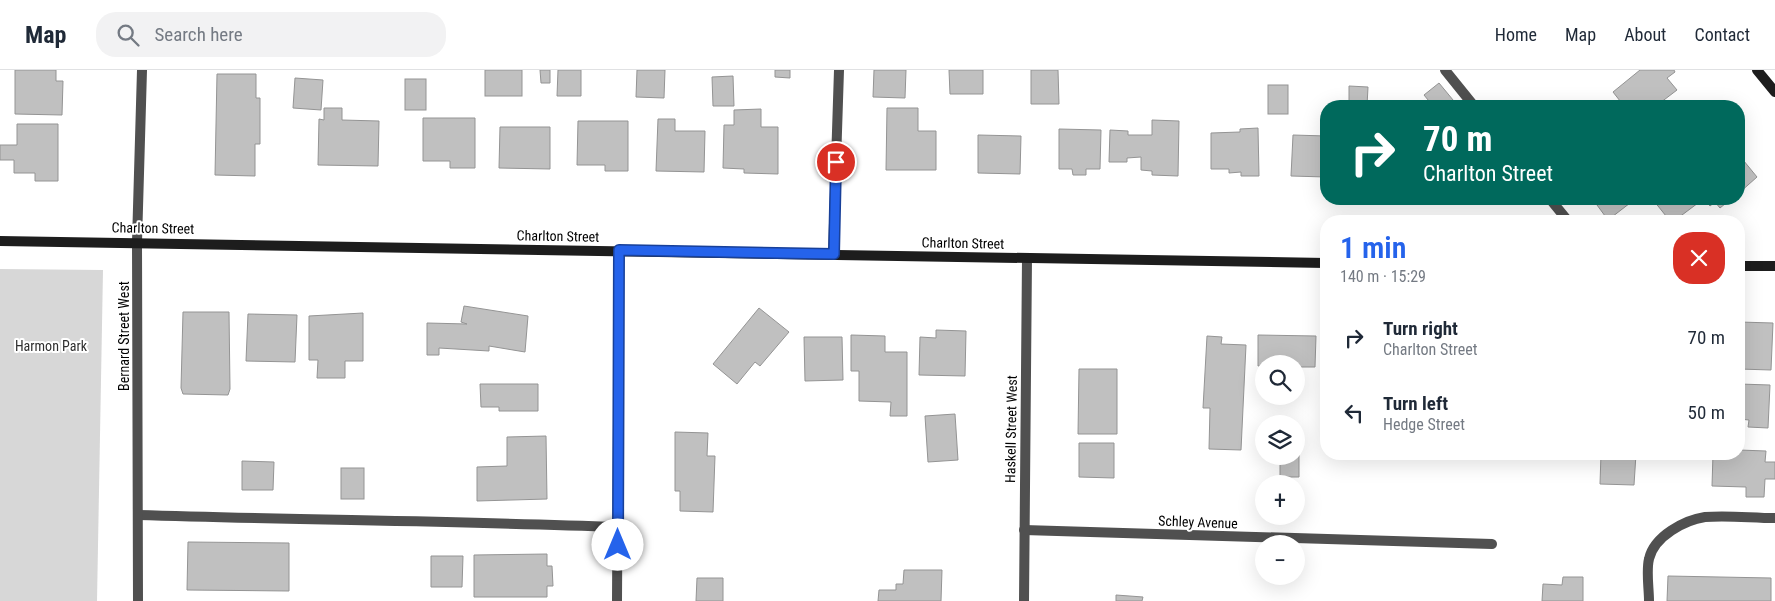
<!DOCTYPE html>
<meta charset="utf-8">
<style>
:root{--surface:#fff;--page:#f2f2f3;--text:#1f2937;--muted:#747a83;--line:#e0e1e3;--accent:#2563eb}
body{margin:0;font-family:"Roboto Condensed",sans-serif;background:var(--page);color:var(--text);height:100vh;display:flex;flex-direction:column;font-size:19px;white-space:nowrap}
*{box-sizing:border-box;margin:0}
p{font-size:16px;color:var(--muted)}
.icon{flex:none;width:28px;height:28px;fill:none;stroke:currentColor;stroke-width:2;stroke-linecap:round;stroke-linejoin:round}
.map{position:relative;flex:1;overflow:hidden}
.side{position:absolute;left:1320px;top:145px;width:425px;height:245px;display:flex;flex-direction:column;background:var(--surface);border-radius:20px;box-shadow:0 5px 20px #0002}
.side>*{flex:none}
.hud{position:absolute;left:1320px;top:30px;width:425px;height:105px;border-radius:20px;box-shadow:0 5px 20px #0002;background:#00695c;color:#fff;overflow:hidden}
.tools{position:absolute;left:1255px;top:285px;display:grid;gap:10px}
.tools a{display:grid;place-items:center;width:50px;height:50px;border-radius:50%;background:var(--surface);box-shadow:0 5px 20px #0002;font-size:25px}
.pin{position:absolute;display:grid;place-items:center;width:42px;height:42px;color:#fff;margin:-21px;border:2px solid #fff;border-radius:50%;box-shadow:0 1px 5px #0007}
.me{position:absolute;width:55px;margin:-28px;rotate:0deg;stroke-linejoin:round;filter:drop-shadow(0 0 4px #0008)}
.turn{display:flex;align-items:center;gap:18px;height:105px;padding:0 20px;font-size:22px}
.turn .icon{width:65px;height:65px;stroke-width:2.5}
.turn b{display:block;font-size:35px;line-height:42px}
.round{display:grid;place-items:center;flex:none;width:52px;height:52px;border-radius:20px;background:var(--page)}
.summary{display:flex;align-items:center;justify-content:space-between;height:85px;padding:0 20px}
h1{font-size:30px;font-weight:600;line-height:38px;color:var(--accent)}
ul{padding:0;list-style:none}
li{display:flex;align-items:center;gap:15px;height:75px;padding:0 20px}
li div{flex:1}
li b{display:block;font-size:19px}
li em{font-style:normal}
header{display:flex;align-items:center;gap:30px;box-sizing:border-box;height:70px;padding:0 25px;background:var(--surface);border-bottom:1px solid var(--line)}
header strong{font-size:24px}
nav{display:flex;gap:28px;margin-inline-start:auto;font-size:18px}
.search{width:350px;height:45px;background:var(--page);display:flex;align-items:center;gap:12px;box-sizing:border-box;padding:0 18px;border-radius:20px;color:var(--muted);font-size:19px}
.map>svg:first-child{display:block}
.green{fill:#d7d7d7}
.building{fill:#c0c0c0;stroke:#949494}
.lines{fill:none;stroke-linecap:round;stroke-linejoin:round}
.lane{stroke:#505050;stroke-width:10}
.street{stroke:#505050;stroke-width:10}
.secondary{stroke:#1d1d1d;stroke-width:10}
.route-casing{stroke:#184099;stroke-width:12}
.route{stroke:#2563eb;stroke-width:9}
.labels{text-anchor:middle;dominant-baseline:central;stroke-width:4;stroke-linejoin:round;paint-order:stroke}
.street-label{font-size:14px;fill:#000;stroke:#fff}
.park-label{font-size:14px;fill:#2e2e2e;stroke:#fff}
</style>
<header>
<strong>Map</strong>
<div class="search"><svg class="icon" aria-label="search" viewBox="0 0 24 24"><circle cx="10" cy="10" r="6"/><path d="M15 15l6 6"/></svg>Search here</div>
<nav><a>Home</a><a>Map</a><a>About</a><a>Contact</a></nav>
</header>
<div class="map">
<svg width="1775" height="531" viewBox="0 0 1775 531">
<rect width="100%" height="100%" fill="#fff"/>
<path class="green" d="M0 199 103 200 97 531H0Z"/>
<g class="building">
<path d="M15 0H56V11H63L62 45 15 44Z"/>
<rect x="485" y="0" width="37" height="26"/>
<path d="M540 0H550V13H541Z"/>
<path d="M558 0H581V26H557Z"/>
<path d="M637 0H665L664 28 636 27Z"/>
<path d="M775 0H790V8L775 7Z"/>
<path d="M874 0H906L905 28 873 27Z"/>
<path d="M949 0H983V24H950Z"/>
<path d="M1031 0H1058L1059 34H1031Z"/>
<path d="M1640 0H1674L1675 2 1667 8 1677 20 1656 36H1624L1613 22Z"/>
<path d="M217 4H256V28H260V74H255V106L215 105Z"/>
<path d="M733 6 734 36H713L712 7Z"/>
<path d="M295 8 323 10 321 40 293 38Z"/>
<rect x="405" y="9" width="21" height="31"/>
<path d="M1439 13 1458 36H1433L1424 25Z"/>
<rect x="1268" y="15" width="20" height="29"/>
<path d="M1349 16 1368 17 1367 36H1349Z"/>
<path d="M324 38H342V50L379 51 378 96 318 95 319 49 324 50Z"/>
<path d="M887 38H918V61H936V100H886Z"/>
<path d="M761 39V57H778V104L744 103V99L723 98 724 55H734V40Z"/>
<path d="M423 48H475V98H450V91H423Z"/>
<path d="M658 49H675V61H705L704 102 656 101Z"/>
<path d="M1152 50 1179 51 1178 106 1152 105V101L1141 100V87L1127 88V92H1109L1110 60 1128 61V65H1152Z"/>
<path d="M578 51H628V101H605V95H577Z"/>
<path d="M17 54H58V111H35V103H14V90H0V75H17Z"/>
<path d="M500 57H550V99L499 98Z"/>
<path d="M1258 58 1259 106H1241V102L1229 103V99H1211V63L1240 62V59Z"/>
<path d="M1059 59 1101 60 1100 99H1086V105H1073L1072 99H1059Z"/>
<path d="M978 65 1021 66 1020 104 978 103Z"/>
<path d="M1293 65 1326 66V107L1291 106Z"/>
<path d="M1739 85 1757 107 1739 123Z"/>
<path d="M1605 129H1633L1634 130 1608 150 1597 135Z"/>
<path d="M1656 129H1695L1698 133 1674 151H1670L1654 131Z"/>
<path d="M1704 129H1731L1720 138 1715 132 1710 136Z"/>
<path d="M464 236 528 246 525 282 489 276V281L439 278V285H427V253L467 254 461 252Z"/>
<path d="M759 238 789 262 760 296 755 292 737 314 713 294Z"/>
<path d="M183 242H229L230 319 228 325 183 324 181 318Z"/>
<path d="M363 243V291H345V308H317L318 290H309V246Z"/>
<path d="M248 244 297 245 295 292 246 291Z"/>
<path d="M1739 252 1773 253 1771 300 1739 299Z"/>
<path d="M936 260 966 261 965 306 919 305 920 267 936 268Z"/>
<path d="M851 265 885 266V282H907V346H890L891 332 859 331V301H851Z"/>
<path d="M1258 265 1316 266 1315 297H1300V310H1296V294L1258 296Z"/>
<path d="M1207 266 1222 267 1221 274 1246 275 1241 380 1209 379 1210 338H1203Z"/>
<path d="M804 267H842L843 310 805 311Z"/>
<path d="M1079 299H1117V364H1078Z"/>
<path d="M480 314H538V341H499V337H481Z"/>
<path d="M1739 314 1770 315 1768 358 1748 357 1749 350 1739 349Z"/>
<path d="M955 344 958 390 928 392 925 346Z"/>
<path d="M675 362 708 363 707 386H715L713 442 680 441V421H675Z"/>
<path d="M546 366 547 429 477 431V397L507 396V367Z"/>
<path d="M1079 373H1114V408L1079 407Z"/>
<path d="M1296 376H1299V407H1280V386H1296Z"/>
<path d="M1739 380 1766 381 1765 392H1775V409H1765L1764 427H1746V417L1712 416 1713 384H1739Z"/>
<path d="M1601 384H1636L1634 415 1600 414Z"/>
<path d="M242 391 274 392 273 420H242Z"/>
<rect x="341" y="398" width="23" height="31"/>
<path d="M188 472 289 473V521L187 520Z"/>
<path d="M547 484V496H552L553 516H547V527H474V485Z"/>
<path d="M431 486H463L462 517H431Z"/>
<path d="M904 500H942L941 531H878L879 520H896V514H903Z"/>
<path d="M1668 506 1771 508V531H1667Z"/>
<path d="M1563 507H1583V531H1542L1543 514 1562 515Z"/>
<path d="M697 508H723V531H696Z"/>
<path d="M1116 525 1143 527 1142 531H1116Z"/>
</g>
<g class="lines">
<g class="lane">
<path d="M1445 0 1474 36"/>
<path d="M1550 129 1568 151"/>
<path d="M138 445C298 450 458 451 618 457"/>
<path d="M1024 460 1492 474"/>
<path d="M1649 531C1649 518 1646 501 1649 489 1654 466 1685 450 1705 447 1728 445 1752 448 1775 448"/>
</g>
<g class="street">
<path d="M833 184 839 0"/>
<path d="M138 531 137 172 142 0"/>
<path d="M617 531 619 180"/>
<path d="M1024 531 1027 188"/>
</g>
<g class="secondary">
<path d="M1757 0 1775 22"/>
<path d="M0 171 1326 193"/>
<path d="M1739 196H1775"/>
</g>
</g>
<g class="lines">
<defs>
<path id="route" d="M618 475 619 180 834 184 836 92"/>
</defs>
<use href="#route" class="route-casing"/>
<use href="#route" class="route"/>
</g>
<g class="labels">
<g class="street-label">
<text transform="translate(153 158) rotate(1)">Charlton Street</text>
<text transform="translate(558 166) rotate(1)">Charlton Street</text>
<text transform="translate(963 173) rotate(1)">Charlton Street</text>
<text transform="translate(124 266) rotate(-90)">Bernard Street West</text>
<text transform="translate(1011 359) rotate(-89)">Haskell Street West</text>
<text transform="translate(1198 452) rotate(2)">Schley Avenue</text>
</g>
<g class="park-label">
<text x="51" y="276">Harmon Park</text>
</g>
</g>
</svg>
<div class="tools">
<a><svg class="icon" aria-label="search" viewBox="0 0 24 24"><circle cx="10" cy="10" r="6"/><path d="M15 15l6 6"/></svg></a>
<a><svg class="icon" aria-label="layers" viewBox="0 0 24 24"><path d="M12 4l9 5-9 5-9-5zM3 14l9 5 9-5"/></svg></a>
<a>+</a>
<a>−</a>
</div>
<div class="pin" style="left:836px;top:92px;background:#d93025"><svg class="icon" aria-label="arrive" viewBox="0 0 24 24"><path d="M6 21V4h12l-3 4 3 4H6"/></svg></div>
<svg class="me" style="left:618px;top:475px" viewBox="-20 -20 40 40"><circle r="19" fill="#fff"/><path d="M0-13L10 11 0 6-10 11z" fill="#2563eb"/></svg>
<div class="hud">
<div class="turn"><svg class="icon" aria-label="right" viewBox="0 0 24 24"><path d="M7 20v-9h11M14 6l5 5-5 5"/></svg><div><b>70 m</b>Charlton Street</div></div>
</div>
<section class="side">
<div class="summary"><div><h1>1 min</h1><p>140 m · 15:29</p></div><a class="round" style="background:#d93025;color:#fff"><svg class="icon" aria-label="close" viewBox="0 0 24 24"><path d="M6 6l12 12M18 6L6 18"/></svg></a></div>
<ul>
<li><svg class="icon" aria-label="right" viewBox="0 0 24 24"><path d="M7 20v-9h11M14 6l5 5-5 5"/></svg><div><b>Turn right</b><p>Charlton Street</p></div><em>70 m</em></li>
<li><svg class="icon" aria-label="left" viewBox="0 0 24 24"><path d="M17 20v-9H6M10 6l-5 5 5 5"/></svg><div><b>Turn left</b><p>Hedge Street</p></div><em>50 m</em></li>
</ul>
</section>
</div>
